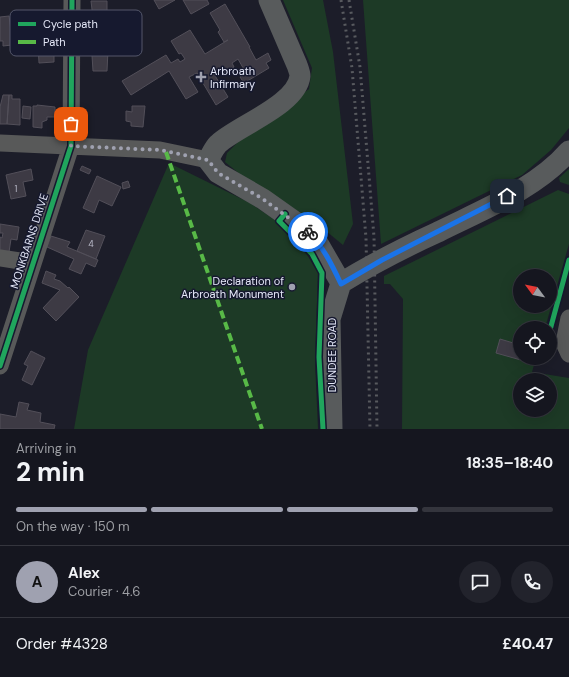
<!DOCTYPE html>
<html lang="en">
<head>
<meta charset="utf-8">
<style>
	:root { --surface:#15161f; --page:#22232c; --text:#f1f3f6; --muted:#9d9fa4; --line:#34353d; --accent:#9fa1b0 }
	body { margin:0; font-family:"DM Sans",sans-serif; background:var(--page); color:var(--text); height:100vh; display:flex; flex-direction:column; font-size:15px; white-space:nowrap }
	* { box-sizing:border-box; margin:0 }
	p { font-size:13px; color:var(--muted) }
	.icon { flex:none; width:22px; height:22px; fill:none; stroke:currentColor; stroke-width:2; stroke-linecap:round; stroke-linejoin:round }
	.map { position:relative; height:429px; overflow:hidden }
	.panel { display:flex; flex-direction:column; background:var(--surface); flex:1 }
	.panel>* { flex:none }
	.needle { width:26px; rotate:302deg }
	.controls { position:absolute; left:513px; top:269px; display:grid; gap:8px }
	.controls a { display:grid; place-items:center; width:44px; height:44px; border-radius:50%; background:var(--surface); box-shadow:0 4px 16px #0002,0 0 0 1px var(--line); font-size:20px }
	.pin { position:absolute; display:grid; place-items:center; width:34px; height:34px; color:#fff; margin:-17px; border-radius:8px; box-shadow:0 2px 6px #0006 }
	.courier { position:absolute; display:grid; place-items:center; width:40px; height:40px; margin:-20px; border:3px solid #1a73e8; border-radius:50%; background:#fff; color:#222; box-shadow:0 1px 5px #0007 }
	.summary em { font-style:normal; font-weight:700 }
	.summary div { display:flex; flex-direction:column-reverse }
	.summary { display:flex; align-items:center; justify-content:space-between; height:68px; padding:0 16px }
	h1 { font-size:26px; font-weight:700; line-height:30px }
	.bar { display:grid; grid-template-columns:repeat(4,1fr); gap:6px 4px; align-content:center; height:48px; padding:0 16px }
	.bar i { height:5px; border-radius:3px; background:var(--line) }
	.bar .on { background:var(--accent) }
	.bar p { grid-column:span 4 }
	.line { display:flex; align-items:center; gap:10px; padding:0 16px; border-top:1px solid var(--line) }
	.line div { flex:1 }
	.round { display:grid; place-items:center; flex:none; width:42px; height:42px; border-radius:21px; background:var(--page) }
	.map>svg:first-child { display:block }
	.green { fill:#1d3a26; fill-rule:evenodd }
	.building { fill:#3d3a44; stroke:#524f59 }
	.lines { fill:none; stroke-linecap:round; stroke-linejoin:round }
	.minor { stroke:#585959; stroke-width:17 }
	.major { stroke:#585b5c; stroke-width:21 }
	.rail { stroke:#585a5f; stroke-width:3; stroke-dasharray:2 4; stroke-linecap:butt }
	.quiet { stroke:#58b947; stroke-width:4; stroke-dasharray:8 4; stroke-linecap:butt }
	.cycleway-casing { stroke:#16192f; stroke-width:8 }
	.cycleway { stroke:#20a55d; stroke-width:5 }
	.done { stroke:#9fa1b0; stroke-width:4; stroke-dasharray:0 7.2 }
	.route { stroke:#1a73e8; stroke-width:5 }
	.poi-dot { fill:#9fa1b0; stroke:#16192f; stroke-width:1.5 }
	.labels { text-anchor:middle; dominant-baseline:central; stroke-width:3; stroke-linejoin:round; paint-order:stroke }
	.number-label { font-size:9px; fill:#bbbccb }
	.poi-label { font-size:11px; fill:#e5e8f8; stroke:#16192f; text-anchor:start }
	.street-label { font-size:11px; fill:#e5e8f8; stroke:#16192f }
	.key { fill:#16192f; stroke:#54576b; stroke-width:1 }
	.key-label { font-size:11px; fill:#e5e8f8 }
</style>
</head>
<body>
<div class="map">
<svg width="569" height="429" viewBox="0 0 569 429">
	<rect width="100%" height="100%" fill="#1c1d29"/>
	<path class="green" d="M 283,0 L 323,0 L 333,52 L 353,224 L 343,245 L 315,222 L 241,175 L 225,162 L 227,153 L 241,139 L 309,89 L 312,68 Z
		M 363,0 L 569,0 L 569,128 L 551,150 L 522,175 L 381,244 Z
		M 169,163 L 250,203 L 275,220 L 306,253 L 318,273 L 315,363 L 318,429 L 74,429 L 88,350 Z
		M 569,169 L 569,185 L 560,182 L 559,178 Z
		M 558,190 L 569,194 L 569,244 L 545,328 L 520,328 L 520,358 L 536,358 L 532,372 L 569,378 L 569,429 L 402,429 L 403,299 L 390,284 L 384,284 L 384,276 ZM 520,276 L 550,276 L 550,306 L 520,306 ZM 520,380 L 550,380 L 550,410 L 520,410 Z"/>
	<path class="building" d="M 154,0 L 175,0 L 159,9 Z
		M 183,0 L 207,0 L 209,4 L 191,14 Z
		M 91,1 L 107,1 L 107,18 L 93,18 Z
		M 225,4 L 250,47 L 249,47 L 256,60 L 268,53 L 271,60 L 266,63 L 269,68 L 244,83 L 240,77 L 246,73 L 238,59 L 232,63 L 234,67 L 222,74 L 220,70 L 214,74 L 228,97 L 216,105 L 197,73 L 189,77 L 198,92 L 186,99 L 169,71 L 131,95 L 122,81 L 166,55 L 171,63 L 178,59 L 180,62 L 185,59 L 181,53 L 179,54 L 171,41 L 190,30 L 205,54 L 228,40 L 224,42 L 218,32 L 220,30 L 210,13 Z
		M 9,16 L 11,31 L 13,30 L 14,38 L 11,38 L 12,45 L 3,46 L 3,41 L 0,41 L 0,17 Z
		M 91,40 L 115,42 L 115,50 L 108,50 L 107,71 L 93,71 Z
		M 54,43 L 54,62 L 39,63 L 38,44 Z
		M 3,95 L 9,95 L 7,124 L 0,124 L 0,107 Z
		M 9,95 L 12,95 L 12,99 L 20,99 L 20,125 L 7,124 Z
		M 37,105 L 55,107 L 55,117 L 47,117 L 47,120 L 42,122 L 42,128 L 33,127 L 33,106 L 37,106 Z
		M 23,106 L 31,107 L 30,119 L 22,118 Z
		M 132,106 L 145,106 L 143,127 L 131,126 L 131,122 L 126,121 L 126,111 L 132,112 Z
		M 82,166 L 91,170 L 89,174 L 80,170 Z
		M 31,169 L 33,180 L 23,182 L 26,196 L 11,199 L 6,175 Z
		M 97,176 L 121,187 L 112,206 L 99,200 L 94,213 L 83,208 Z
		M 128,181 L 130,187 L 123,189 L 122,183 Z
		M 0,224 L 19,227 L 17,240 L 11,239 L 9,252 L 0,251 L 0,237 L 2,238 L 3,233 L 0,233 Z
		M 86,230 L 105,236 L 96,259 L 77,251 Z
		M 51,236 L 70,242 L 67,247 L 98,260 L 95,267 L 86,263 L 81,274 L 69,269 L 74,259 L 47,247 Z
		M 46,271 L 56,275 L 54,279 L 60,281 L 68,288 L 69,287 L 79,297 L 56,321 L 43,308 L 60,290 L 42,283 Z
		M 500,339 L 520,345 L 520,358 L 529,358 L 528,362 L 496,353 Z
		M 31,351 L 45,358 L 32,385 L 22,380 L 28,366 L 24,364 Z
		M 19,402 L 29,404 L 27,410 L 41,413 L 40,422 L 55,425 L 54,429 L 0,429 L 0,414 L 16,417 Z"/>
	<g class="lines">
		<path class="minor" d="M 0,143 L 160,150 L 208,160
			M 0,258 L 33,263
			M 569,318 L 564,343 L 569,354
			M 0,366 L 71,146 L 72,0"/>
		<path class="major" d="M 269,0 L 297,65 C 298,68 300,73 300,76 C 297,105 237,126 218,144 C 214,148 211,155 208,160 L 218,173 L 263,199 L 304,228 L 315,238 L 341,283
			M 332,429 L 330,319 L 341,283 C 372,264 405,247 438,232 C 482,210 536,189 569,151"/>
		<path class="rail" d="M 341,0 L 352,68 L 366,238 L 370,429
			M 349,0 L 360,67 L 374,237 L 377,429"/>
		<path class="quiet" d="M 166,152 L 262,429"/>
		<defs>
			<path id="cycleway" d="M 285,214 L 279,221 L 312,254 L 322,273 L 319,357 L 323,429
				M 550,330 L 569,260
				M 0,366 L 71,146 L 72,0"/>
		</defs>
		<use href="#cycleway" class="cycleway-casing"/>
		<use href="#cycleway" class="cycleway"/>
	</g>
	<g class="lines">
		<path class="done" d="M 71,124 L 71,146 L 160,150 L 208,160 L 218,173 L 263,199 L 308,232"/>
		<path class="route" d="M 308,232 C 323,246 332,265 341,284 L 382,260 L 507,196"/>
	</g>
	<g class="poi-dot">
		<path d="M199 71h4v4h4v4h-4v4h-4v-4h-4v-4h4z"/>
		<circle cx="292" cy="287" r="4"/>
	</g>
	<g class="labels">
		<g class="number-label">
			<text x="16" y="189">1</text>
			<text x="91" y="244">4</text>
		</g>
		<g class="poi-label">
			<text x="210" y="71">Arbroath<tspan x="210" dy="13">Infirmary</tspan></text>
			<text x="284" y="281" text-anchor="end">Declaration of<tspan x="284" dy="13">Arbroath Monument</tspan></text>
		</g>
		<g class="street-label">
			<text transform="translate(29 241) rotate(-72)">MONKBARNS DRIVE</text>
			<text transform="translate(332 355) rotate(-90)">DUNDEE ROAD</text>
		</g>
	</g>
	<rect x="10" y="10" width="132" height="46" rx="6" class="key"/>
	<rect x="18" y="22" width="18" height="4" fill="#20a55d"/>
	<rect x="18" y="40" width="18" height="4" fill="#58b947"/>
	<g class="key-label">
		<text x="43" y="28">Cycle path</text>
		<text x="43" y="46">Path</text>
	</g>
</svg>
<div class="controls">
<a><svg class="needle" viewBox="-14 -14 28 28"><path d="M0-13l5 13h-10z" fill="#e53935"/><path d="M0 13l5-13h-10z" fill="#9d9fa4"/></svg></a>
<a><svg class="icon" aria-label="locate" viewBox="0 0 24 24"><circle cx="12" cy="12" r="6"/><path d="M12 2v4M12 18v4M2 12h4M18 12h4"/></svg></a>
<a><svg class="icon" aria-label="layers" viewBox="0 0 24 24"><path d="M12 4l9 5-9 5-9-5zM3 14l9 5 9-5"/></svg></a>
</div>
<div class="pin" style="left:71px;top:124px;background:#ea580c"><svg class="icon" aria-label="bag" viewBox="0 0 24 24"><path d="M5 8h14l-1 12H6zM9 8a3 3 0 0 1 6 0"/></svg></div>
<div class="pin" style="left:507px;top:196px;background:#1f2937"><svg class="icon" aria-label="home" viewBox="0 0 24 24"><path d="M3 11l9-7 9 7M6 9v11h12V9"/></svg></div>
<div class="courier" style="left:308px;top:232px"><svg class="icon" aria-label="bike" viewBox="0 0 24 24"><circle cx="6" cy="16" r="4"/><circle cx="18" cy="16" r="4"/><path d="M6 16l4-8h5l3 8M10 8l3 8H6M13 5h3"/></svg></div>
</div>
<section class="panel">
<div class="summary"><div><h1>2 min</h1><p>Arriving in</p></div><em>18:35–18:40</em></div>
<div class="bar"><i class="on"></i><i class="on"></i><i class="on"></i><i></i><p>On the way · 150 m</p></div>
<div class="line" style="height:72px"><b class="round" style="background:var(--accent);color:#111">A</b><div><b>Alex</b><p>Courier · 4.6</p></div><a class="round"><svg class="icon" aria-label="chat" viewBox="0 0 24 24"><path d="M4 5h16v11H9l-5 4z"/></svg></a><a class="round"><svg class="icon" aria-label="phone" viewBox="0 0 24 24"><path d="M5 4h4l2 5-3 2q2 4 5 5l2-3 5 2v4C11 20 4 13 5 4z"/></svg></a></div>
<div class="line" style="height:52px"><div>Order #4328</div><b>£40.47</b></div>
</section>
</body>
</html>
